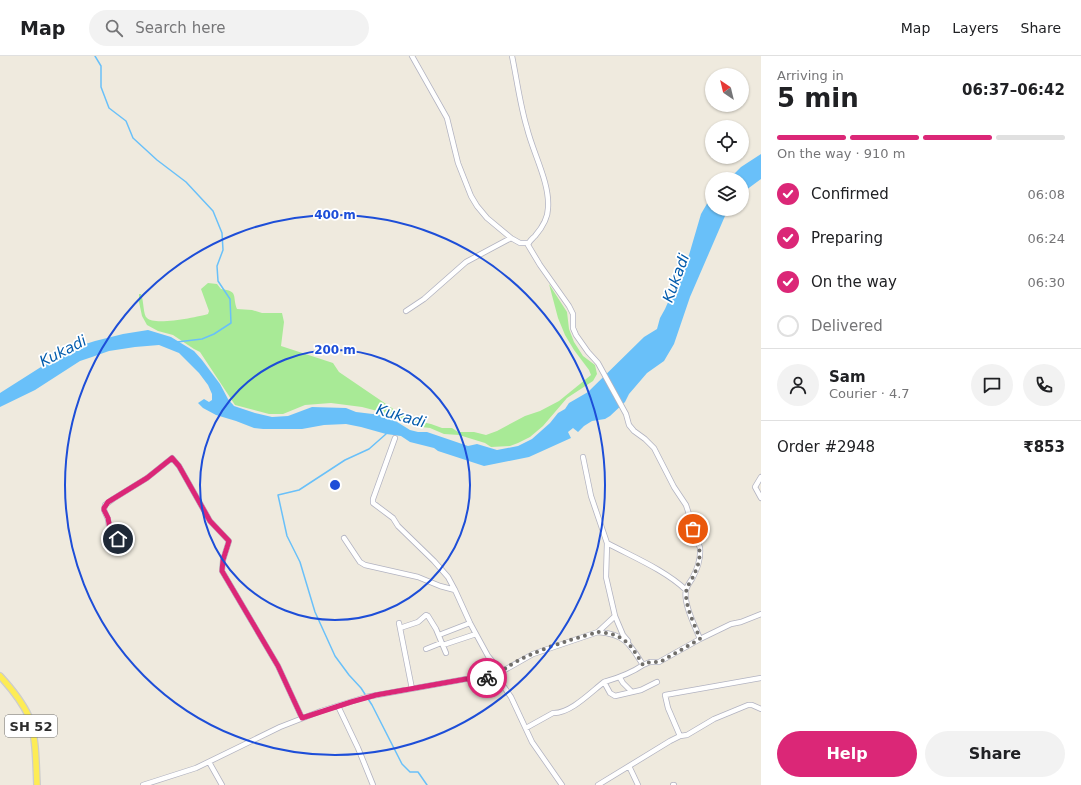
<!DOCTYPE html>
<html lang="en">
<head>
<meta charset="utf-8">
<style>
	:root { --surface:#fff; --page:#f2f2f2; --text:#202124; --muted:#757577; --line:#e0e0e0; --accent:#db2777 }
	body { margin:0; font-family:"DejaVu Sans",sans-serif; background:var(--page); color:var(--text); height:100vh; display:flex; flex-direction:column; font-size:15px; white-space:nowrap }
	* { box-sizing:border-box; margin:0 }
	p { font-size:13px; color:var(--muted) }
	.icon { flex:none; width:22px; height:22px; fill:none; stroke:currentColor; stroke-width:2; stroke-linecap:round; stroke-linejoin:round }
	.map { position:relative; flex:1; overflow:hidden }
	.drawer { display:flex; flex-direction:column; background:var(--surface); width:320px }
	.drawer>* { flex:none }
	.needle { width:26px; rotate:325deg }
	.fabs { position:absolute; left:705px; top:12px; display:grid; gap:8px }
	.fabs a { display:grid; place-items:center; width:44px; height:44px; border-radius:50%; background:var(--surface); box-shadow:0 1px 3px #0004; font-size:20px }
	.pin { position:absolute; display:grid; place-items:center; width:34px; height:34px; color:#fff; margin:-17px; border:2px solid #fff; border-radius:50%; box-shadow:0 1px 4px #0007 }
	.courier { position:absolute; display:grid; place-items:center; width:40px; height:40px; margin:-20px; border:3px solid #db2777; border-radius:50%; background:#fff; color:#222; box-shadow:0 1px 5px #0007 }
	.head em { font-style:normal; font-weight:700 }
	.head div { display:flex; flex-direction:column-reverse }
	.head { display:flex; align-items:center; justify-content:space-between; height:68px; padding:0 16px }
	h1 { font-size:26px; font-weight:700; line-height:30px }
	.bar { display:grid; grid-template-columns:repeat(4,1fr); gap:6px 4px; align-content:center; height:48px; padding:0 16px }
	.bar i { height:5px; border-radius:3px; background:var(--line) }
	.bar .current { background:var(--accent) }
	.bar p { grid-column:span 4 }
	.line { display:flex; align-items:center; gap:10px; padding:0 16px; border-top:1px solid var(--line) }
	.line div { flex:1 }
	.round { display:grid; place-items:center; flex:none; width:42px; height:42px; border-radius:21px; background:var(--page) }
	ol { padding:0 16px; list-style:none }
	li { display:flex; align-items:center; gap:12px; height:44px }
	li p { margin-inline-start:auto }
	li .icon { padding:4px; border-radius:50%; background:var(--accent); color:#fff; stroke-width:4 }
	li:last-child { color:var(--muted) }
	li i { width:22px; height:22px; border:2px solid var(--line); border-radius:50% }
	.button { display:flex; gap:8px; margin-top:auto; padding:8px 16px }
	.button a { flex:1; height:46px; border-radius:24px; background:var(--accent); color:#fff; font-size:16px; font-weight:700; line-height:46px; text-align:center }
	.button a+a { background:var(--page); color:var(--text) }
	header { display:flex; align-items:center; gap:24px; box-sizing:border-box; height:56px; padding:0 20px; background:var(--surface); border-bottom:1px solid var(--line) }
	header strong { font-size:19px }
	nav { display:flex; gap:22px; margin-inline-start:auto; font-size:14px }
	.search { width:280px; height:36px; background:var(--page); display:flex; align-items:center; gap:10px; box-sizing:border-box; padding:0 14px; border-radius:22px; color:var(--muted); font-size:15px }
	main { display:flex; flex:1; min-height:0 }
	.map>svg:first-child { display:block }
	.green { fill:#a8ea96 }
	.water { fill:#69c0f9 }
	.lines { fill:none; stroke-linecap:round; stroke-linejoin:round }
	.stream { stroke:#69c0f9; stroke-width:1.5 }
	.minor-casing { stroke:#b2b3c1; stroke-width:6 }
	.major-casing { stroke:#cdcdcd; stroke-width:8 }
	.minor { stroke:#fff; stroke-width:4.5 }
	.major { stroke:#fdec55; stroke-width:5.5 }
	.done { stroke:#716f6b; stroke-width:4; stroke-dasharray:0 7.2 }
	.route { stroke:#db2777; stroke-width:5 }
	.ring { fill:none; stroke:#1d4ed8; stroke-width:2 }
	.labels { text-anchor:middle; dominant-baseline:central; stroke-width:3.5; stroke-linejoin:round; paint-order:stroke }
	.shield { fill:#fff; stroke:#6c6c6c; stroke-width:1 }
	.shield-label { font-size:13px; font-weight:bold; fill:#2d2d2d }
	.water-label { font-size:15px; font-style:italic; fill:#025bac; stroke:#fff }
	.centre { fill:#1d4ed8; stroke:#fff; stroke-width:2 }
	.ring-label { font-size:12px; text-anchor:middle; font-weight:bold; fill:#1d4ed8; stroke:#fff; stroke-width:3.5; stroke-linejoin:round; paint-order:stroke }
</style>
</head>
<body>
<header>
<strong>Map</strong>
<div class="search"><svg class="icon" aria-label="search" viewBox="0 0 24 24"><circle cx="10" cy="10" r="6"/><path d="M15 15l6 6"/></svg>Search here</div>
<nav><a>Map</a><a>Layers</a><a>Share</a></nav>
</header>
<main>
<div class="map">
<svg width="761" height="729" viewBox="0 0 761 729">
	<rect width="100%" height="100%" fill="#efeade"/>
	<path class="green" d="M 208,227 L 217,228 L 221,233 C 239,235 232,240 237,253 L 252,254 L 262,257 L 282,257 L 284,266 L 281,290 L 333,307 L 339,316 L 408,363 L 431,368 L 442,372 L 452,372 L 458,376 L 474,376 L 486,379 L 497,375 L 525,360 L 540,355 L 559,345 L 591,319 L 589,314 L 574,294 L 565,279 L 558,262 L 549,228 L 567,256 L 569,273 L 574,286 L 583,300 L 595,309 L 597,318 L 593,325 L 567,342 L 543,370 L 530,381 L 518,387 L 510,390 L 491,391 L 485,387 L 459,379 L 444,378 L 430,372 L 413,370 L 389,358 L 362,351 L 331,347 L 305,349 L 283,358 L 269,358 L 235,349 L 200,296 L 194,293 L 173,279 L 158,275 L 147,269 L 142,260 L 139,246 L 139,238 L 141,238 C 144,245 143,259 147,262 C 154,270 198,261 208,258 L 209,255 L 201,233 Z"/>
	<path class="water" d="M 761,98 L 761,123 L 742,137 L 742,123 L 729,123 L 741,111 Z
		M 712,139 L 712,153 L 728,153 L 690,241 L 674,288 L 664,305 L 647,317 L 629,338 L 625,346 L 610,360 L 605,363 L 592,365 L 584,370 L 578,376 L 573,372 L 568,376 L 571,382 L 529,401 L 484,410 L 438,395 L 434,392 L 410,386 L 401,380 L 386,378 L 361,371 L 346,368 L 324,369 L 302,373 L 263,373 L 254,372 L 236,365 L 216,359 L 203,352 L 198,347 L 204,343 L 209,346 L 212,344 L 212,338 L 208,329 L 199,317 L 179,297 L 159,289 L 135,291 L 109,295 L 92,301 L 80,305 L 35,334 L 0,351 L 0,337 L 63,297 L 73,292 L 95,285 L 123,278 L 148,274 L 171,281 L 194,295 L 202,304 L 220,328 L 228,343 L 234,350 L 255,357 L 272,361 L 288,360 L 312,351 L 346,352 L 356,356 L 381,359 L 389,361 L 410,374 L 418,376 L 427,376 L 468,390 L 477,388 L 497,394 L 518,390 L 532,383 L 550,367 L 558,357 L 565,353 L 569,347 L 588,336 L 644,281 L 657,273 L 660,262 L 665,253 L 689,199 L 701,158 Z"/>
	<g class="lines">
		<path class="stream" d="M 95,0 L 101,10 L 101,31 L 109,52 L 126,65 L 133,82 L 157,104 L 186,126 L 213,155 L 222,177 L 223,194 L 217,210 L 218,225 L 230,243 L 231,267 L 214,278 L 202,283 L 177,286
			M 386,378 L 369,393 L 345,404 L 299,434 L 278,439 L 287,480 L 300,506 L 315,556 L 335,600 L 349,619 L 361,632 L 372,649 L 402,708 L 410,716 L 418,716 L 427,729"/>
		<defs>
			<path id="minor" d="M 412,0 L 447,62 L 458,107 L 471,140 L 477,150 L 487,162 L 511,182 L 520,187 L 528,187
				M 512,0 C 517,24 520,49 527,72 C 533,97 550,127 548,152 C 548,162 541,173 535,180 C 532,183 529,185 528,189 L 540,209 L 569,250 L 573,258 L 573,272 L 576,279 L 588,296 L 598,307 L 626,358 L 629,369 L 634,375 L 645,383 L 654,392 L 674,431 L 686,449 L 700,492 C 701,504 697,513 692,523 C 690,526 687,530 686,534 C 683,547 695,570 700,583
				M 406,255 L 424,243 L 466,206 L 511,182
				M 395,382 L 373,443 L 373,447 L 393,462 L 398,470 L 434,505 L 448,521 L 455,534 L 470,567 L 488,600 L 501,616
				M 583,401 L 591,440 L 607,487
				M 761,421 L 755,431 L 761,442
				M 344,482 L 360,506 L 365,509 L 418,521 L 440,530 L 455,534
				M 120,489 L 119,483 L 109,470 L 108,463 L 104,454 L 105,449 L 113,443 L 147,422 L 172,402 L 179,410 L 210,465 L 229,485 L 223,504 L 222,515 L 278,610 L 302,662
				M 615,560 L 623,579 L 628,585
				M 399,567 L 412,633
				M 400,572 L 418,566 L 426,559 L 428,560 L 436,573 L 446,597
				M 598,576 L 615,560 L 606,521 L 607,487 C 633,501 665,514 686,534
				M 439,579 L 470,567
				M 443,589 L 476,578
				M 426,593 L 441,587
				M 643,609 C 630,618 618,622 604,626 L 610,637 L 615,640 L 641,634 L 657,626
				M 496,621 L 501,616 L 533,598 L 598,576 C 625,578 630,588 643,609 L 650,606 L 659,606 L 700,583 L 731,568 L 741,566 L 761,558
				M 620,622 L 623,627 L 631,635
				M 338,650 L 358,692 L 373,729
				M 526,672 L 553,657 C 570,658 591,636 604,626
				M 680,680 L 668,652 L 665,639 L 761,622
				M 209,706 L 222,729
				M 629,710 L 638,729
				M 143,729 L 196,712 L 280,671 L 321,655 L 366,641 L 466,623 L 496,621 L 502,628 L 511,641 L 532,686 L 562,729
				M 598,729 L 670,685 L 680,680 L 687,679 L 714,663 L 748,649 L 752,649 L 761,653
				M 673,729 L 674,729"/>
			<path id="major" d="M 0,620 C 11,632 22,645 29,661 C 36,678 36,709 37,729"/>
		</defs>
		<use href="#minor" class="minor-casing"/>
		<use href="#major" class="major-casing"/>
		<use href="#minor" class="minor"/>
		<use href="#major" class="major"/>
	</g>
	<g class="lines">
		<path class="done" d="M 487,622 L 496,621 C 513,600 572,583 598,576 C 625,578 630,588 643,609 L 650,606 L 660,606 L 700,583 C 695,569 686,553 686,538 C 686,532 689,528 692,523 C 702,503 702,494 693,473"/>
		<path class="route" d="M 118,483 L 110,473 L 108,462 L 104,454 L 104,452 L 108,446 L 147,422 L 172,402 L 179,410 L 210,465 L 229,485 L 223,504 L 222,515 L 278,610 L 302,662 L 351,646 L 376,639 L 466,623 L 487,622"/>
	</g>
	<g class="ring">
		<circle cx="335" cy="429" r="135"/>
		<circle cx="335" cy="429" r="270"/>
	</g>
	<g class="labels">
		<rect class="shield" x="5" y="659" width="52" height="22" rx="3"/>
		<g class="shield-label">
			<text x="31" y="670">SH 52</text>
		</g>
		<g class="water-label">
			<text transform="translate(676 222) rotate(-70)">Kukadi</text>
			<text transform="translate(63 295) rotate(-27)">Kukadi</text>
			<text transform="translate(401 360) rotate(16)">Kukadi</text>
		</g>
	</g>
	<circle cx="335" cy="429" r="6" class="centre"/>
	<g class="ring-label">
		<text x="335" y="163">400 m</text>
		<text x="335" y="298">200 m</text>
	</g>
</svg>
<div class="fabs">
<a><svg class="needle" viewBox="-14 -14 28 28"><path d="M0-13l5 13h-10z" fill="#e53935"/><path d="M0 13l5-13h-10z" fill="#757577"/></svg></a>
<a><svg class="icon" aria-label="locate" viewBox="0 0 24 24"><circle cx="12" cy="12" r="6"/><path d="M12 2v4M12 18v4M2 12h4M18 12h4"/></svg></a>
<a><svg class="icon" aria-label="layers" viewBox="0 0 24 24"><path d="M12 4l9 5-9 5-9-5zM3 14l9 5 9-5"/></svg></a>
</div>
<div class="pin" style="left:693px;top:473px;background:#ea580c"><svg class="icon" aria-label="bag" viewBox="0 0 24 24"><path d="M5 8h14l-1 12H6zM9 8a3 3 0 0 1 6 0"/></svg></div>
<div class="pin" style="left:118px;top:483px;background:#1f2937"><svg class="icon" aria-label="home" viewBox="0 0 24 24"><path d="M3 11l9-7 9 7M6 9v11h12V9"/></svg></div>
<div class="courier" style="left:487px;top:622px"><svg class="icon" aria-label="bike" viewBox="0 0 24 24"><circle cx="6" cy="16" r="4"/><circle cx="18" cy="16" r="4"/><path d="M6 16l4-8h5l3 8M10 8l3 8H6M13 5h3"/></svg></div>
</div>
<section class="drawer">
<div class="head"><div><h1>5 min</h1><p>Arriving in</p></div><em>06:37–06:42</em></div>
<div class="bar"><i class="current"></i><i class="current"></i><i class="current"></i><i></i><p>On the way · 910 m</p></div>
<ol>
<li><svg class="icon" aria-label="check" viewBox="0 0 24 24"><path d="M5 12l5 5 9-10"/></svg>Confirmed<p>06:08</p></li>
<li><svg class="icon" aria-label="check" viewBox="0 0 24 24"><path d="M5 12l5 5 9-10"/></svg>Preparing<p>06:24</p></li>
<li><svg class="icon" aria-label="check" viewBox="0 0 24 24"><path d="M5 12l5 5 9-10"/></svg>On the way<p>06:30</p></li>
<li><i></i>Delivered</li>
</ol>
<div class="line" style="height:72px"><a class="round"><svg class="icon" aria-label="person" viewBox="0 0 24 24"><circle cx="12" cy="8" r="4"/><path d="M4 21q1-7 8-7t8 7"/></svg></a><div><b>Sam</b><p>Courier · 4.7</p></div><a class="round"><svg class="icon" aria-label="chat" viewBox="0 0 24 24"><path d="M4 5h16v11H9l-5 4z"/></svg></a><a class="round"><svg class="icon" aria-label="phone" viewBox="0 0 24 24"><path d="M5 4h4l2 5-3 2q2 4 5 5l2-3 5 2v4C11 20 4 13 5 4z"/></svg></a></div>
<div class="line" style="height:52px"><div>Order #2948</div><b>₹853</b></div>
<div class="button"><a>Help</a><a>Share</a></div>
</section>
</main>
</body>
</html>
